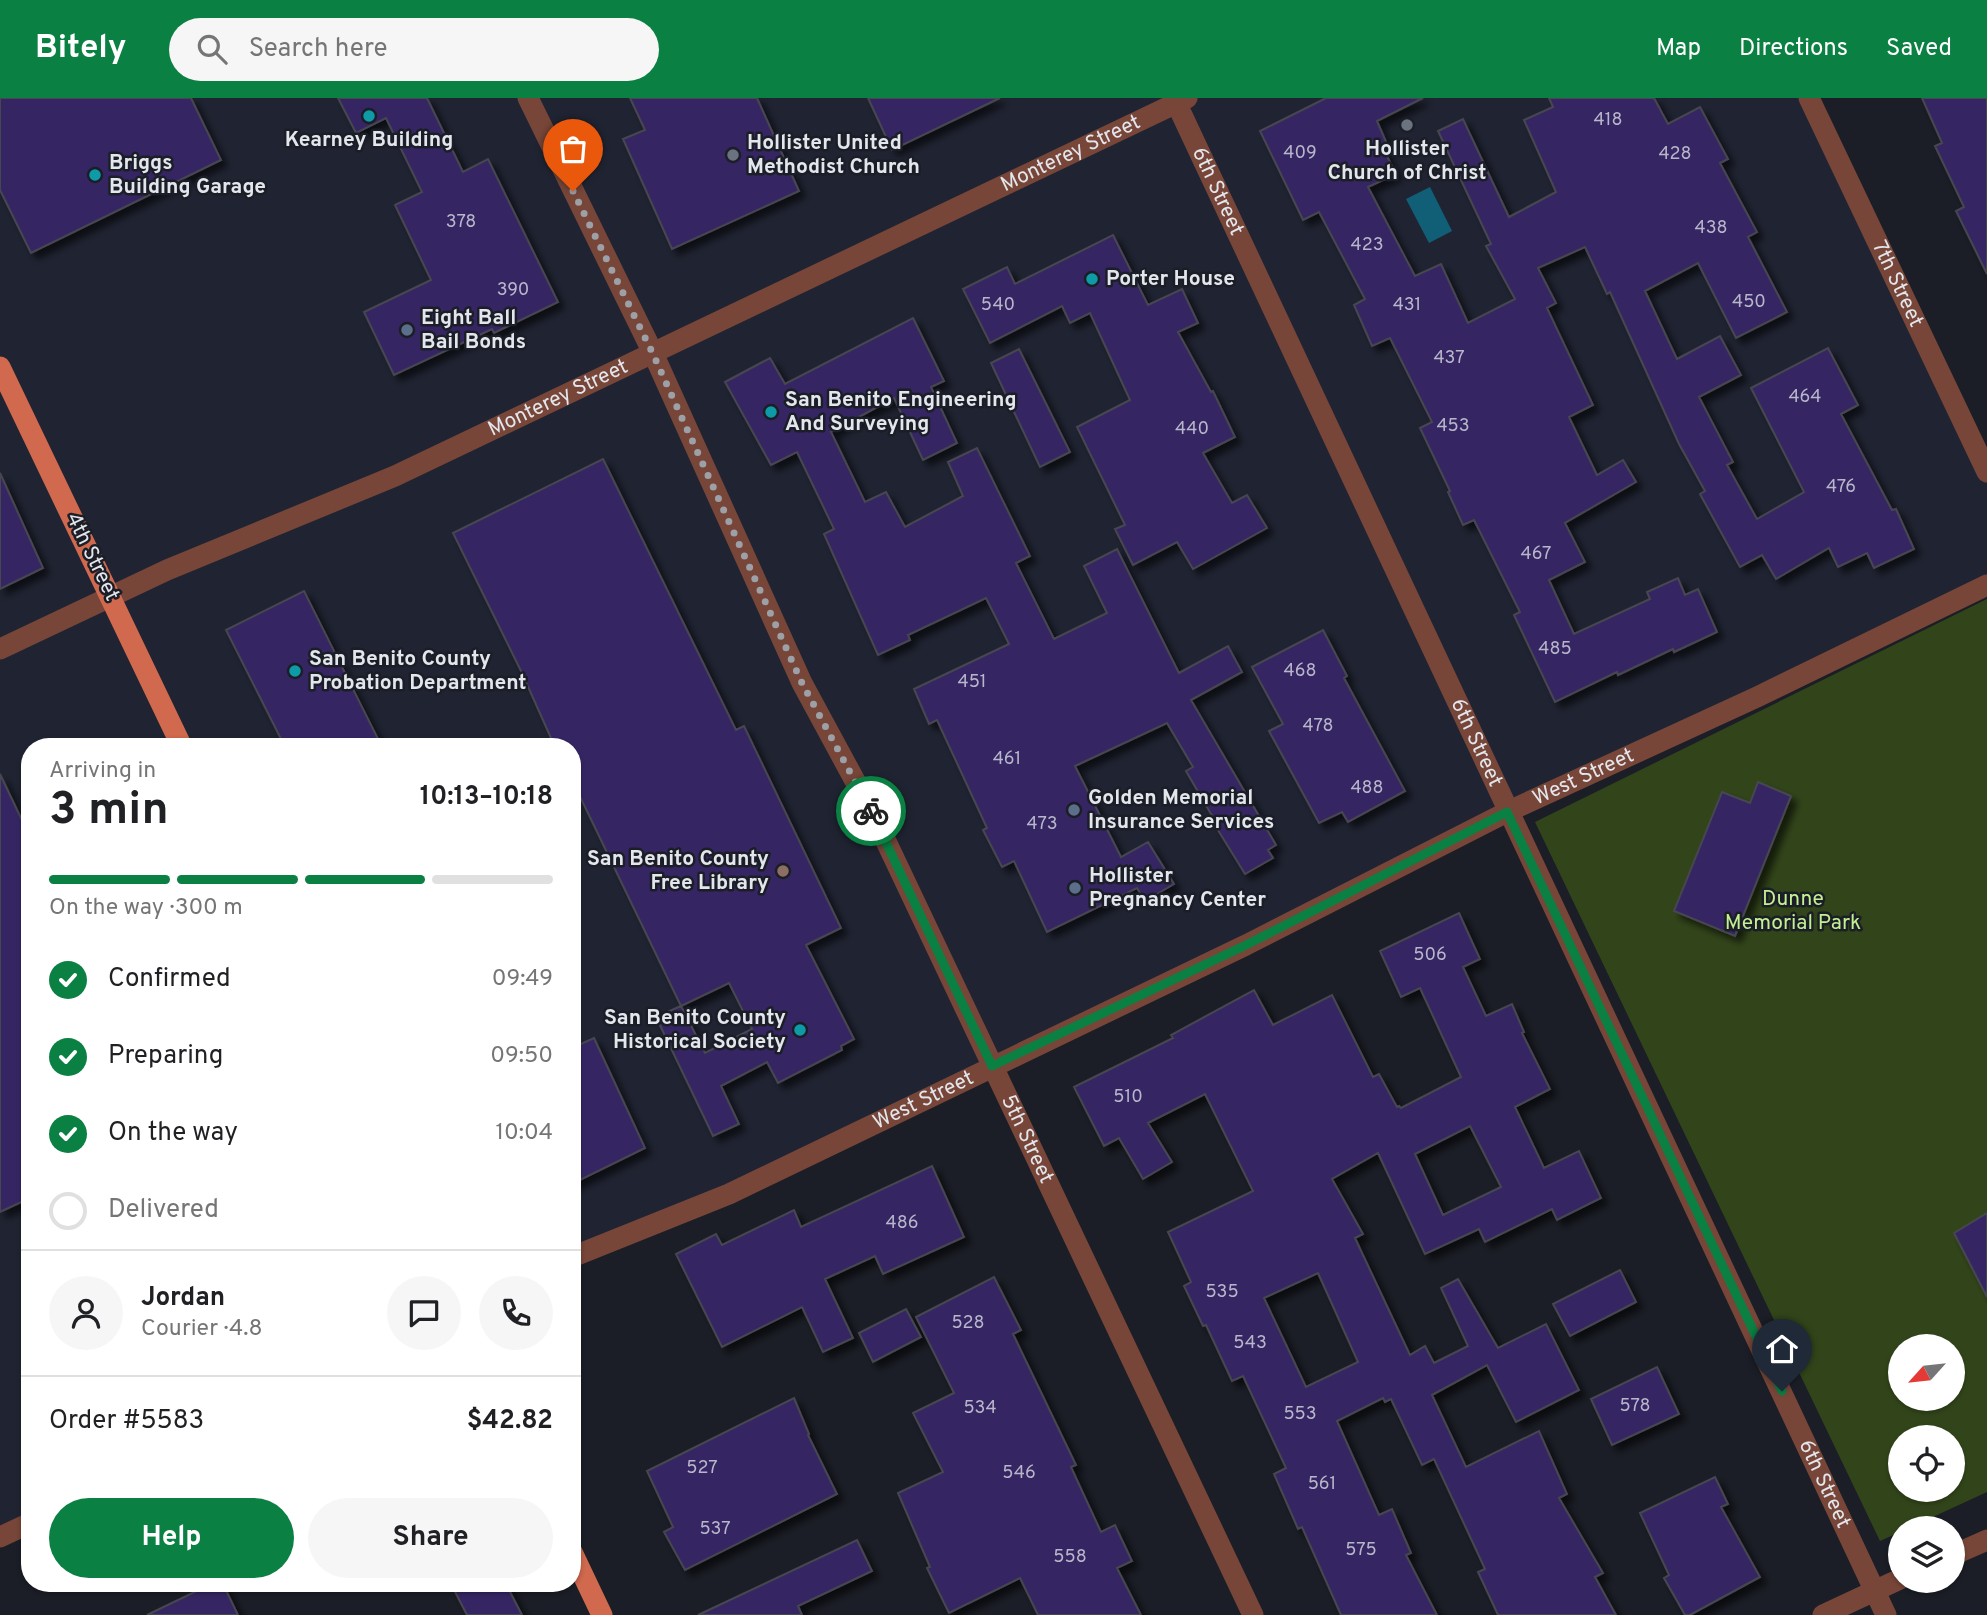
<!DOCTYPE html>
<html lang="en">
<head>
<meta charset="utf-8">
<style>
	:root { --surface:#fff; --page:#f6f6f6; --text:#202124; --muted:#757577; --line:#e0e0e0; --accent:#0b8043 }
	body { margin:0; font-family:Overpass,sans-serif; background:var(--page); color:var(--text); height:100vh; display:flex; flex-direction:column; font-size:26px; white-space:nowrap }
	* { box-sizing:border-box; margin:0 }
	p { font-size:23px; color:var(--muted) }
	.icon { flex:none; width:38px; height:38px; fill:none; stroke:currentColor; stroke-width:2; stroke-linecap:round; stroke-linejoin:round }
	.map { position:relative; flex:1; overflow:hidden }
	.side { position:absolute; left:21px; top:640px; width:560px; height:854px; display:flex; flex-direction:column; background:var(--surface); border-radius:28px; box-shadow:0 2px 5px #0004 }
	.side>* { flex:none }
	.needle { width:46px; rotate:243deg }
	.buttons { position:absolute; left:1888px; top:1236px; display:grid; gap:14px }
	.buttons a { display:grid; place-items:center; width:77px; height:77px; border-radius:50%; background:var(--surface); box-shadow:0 2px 5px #0004; font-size:35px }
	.pin { position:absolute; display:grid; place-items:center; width:60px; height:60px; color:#fff; margin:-72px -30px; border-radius:50% 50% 50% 0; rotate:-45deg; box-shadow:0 0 7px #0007 }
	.pin .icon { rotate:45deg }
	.courier { position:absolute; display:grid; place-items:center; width:70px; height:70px; margin:-35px; border:5px solid #0b8043; border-radius:50%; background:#fff; color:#222; box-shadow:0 2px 9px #0007 }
	.head em { font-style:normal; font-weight:700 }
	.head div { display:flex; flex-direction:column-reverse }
	.head { display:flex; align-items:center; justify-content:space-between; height:119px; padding:0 28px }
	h1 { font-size:46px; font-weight:700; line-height:52px }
	.bar { display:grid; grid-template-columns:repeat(4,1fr); gap:10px 7px; align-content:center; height:84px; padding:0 28px }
	.bar i { height:9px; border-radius:5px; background:var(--line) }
	.bar .current { background:var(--accent) }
	.bar p { grid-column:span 4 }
	.line { display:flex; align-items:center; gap:18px; padding:0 28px; border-top:2px solid var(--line) }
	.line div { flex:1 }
	.round { display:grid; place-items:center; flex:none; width:74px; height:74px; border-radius:37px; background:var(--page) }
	ol { padding:0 28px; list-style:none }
	li { display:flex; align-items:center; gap:21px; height:77px }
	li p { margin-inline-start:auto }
	li .icon { padding:7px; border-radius:50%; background:var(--accent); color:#fff; stroke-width:4 }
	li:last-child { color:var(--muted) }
	li i { width:38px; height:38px; border:4px solid var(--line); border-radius:50% }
	.button { display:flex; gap:14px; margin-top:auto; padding:14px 28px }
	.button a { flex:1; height:80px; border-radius:42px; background:var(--accent); color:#fff; font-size:28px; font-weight:700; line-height:80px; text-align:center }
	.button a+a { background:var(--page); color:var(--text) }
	header { display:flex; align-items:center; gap:42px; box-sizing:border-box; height:98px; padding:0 35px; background:var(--accent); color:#fff }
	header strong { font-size:33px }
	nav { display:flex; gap:38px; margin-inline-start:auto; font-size:24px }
	.search { width:490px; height:63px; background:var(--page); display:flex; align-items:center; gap:18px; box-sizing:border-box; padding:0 24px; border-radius:38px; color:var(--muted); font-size:26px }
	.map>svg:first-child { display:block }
	.built { fill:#202432 }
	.green { fill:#32451a; fill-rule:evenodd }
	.water { fill:#115f77 }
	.building { fill:#362863; stroke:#474650; stroke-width:2; fill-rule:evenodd; filter:url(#shadow) }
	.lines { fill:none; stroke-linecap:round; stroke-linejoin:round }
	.minor { stroke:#774638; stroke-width:21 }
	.major { stroke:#d0694e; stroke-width:21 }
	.done { stroke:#9da0a7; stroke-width:7; stroke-dasharray:0 12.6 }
	.route { stroke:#0b8043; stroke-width:9 }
	.culture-dot { fill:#0f9aa8; stroke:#1b1e26; stroke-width:2.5 }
	.worship-dot { fill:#6b7280; stroke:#1b1e26; stroke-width:2.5 }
	.service-dot { fill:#5c6f8a; stroke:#1b1e26; stroke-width:2.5 }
	.education-dot { fill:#8d6e63; stroke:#1b1e26; stroke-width:2.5 }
	.labels { text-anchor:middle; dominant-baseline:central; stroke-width:5; stroke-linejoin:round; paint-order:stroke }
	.number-label { font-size:18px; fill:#b8b6ca }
	.poi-label { font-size:21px; font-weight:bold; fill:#e3e6ec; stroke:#1b1e26; text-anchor:start }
	.street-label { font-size:21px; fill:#e3e6ec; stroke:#1b1e26 }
	.park-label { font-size:21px; fill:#c3f092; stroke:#1b1e26 }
</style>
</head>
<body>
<header>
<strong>Bitely</strong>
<div class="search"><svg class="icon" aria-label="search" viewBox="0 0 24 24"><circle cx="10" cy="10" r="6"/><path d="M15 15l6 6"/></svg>Search here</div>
<nav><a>Map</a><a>Directions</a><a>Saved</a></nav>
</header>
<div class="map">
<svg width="1987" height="1517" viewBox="0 0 1987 1517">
	<defs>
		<filter id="shadow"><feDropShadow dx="6" dy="6" stdDeviation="3.5" flood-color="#0009"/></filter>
	</defs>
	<rect width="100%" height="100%" fill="#1b1e26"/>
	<path class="built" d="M 0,0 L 1807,0 L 1987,375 L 1987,487 L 572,1164 L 572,649 L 30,649 L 30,1424 L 0,1438 Z"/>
	<path class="green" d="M 1987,501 L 1987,1394 L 1909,1430 L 1900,1430 L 1900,1434 L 1880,1443 L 1535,724 ZM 1900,1248 L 1953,1248 L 1953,1300 L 1900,1300 ZM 1900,1339 L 1953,1339 L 1953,1391 L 1900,1391 Z"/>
	<path class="water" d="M 1430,89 L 1452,133 L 1429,145 L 1406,101 Z"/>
	<path class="building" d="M 0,0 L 191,0 L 221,62 L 31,155 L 0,92 Z
		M 338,0 L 427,0 L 463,74 L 488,61 L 558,204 L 494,235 L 492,231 L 394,277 L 364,214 L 431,182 L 395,107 L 422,94 L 386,20 L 356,35 Z
		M 630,0 L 757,0 L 799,93 L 672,151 L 623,41 L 645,32 Z
		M 868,0 L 1000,0 L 892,52 Z
		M 1326,0 L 1423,0 L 1377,23 L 1387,46 L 1382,48 L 1396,76 L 1368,89 L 1415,178 L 1441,166 L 1468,225 L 1515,201 L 1486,148 L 1491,146 L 1438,33 L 1463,21 L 1509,119 L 1556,94 L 1524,22 L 1553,9 L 1549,0 L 1654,0 L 1668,26 L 1700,9 L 1728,61 L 1720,65 L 1757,134 L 1748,139 L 1787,214 L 1736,240 L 1698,165 L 1645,193 L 1677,261 L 1720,238 L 1741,277 L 1699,299 L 1733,364 L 1727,367 L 1757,421 L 1804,394 L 1751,290 L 1828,250 L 1858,307 L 1841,316 L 1892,412 L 1896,411 L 1914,451 L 1874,470 L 1867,455 L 1838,469 L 1829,450 L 1776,481 L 1762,457 L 1740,469 L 1700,396 L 1705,393 L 1679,346 L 1610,194 L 1607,196 L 1585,149 L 1538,170 L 1556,205 L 1547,210 L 1593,307 L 1569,319 L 1597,377 L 1623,362 L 1636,384 L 1565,425 L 1585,464 L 1549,482 L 1574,536 L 1650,501 L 1647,494 L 1678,480 L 1685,497 L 1698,491 L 1717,534 L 1674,554 L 1673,551 L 1618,577 L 1617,574 L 1555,604 L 1514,517 L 1520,514 L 1474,422 L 1463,427 L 1448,394 L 1450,393 L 1420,330 L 1432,324 L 1390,240 L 1372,248 L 1354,207 L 1365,201 L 1319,114 L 1303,122 L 1260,33 Z
		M 1922,0 L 1987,0 L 1987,176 L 1956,113 L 1964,109 L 1935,48 L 1942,45 Z
		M 1113,137 L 1148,207 L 1182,191 L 1198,225 L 1178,234 L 1211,294 L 1213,293 L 1235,339 L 1203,355 L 1232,405 L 1247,397 L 1267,430 L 1193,471 L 1177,444 L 1133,467 L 1115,431 L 1125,427 L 1077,329 L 1130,302 L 1090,215 L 1070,225 L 1062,208 L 990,245 L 963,191 L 1007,169 L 1015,186 Z
		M 913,220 L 944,283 L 931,289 L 957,345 L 923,362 L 894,300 L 831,334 L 865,404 L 886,394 L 905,429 L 963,398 L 948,364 L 977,350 L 1030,458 L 1016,465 L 1054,541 L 1107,515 L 1084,468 L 1117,451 L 1179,575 L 1228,548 L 1242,574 L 1191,602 L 1276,747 L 1268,752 L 1273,760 L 1245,776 L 1216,729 L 1218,728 L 1186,673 L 1193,669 L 1167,625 L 1075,668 L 1121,759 L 1148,744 L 1174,786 L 1145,803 L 1137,790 L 1047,834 L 1014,763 L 1002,769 L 983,732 L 987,730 L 937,622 L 929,626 L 914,591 L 1009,546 L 986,500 L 908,537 L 910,542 L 878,557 L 824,436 L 834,431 L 797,354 L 771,367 L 725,284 L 770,260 L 785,286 Z
		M 1019,251 L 1070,354 L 1040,369 L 991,265 Z
		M 603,361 L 736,632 L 744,628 L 841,830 L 806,847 L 854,941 L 841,948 L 842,952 L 778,985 L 767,964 L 721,988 L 739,1026 L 713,1038 L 656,919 L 681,908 L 572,682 L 572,649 L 555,649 L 521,573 L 453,435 ZM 729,885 L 752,931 L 705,955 L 681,908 Z
		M 0,375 L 43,470 L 0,491 Z
		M 304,493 L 382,649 L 285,649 L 226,532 Z
		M 1323,532 L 1347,578 L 1344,580 L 1405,693 L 1348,724 L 1342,714 L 1319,725 L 1269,633 L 1283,626 L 1252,569 Z
		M 0,676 L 30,739 L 30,1100 L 0,1114 Z
		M 1758,684 L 1791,698 L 1735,838 L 1674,813 L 1722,694 L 1750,705 Z
		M 1459,815 L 1480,861 L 1463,869 L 1486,918 L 1512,906 L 1524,934 L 1522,935 L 1550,991 L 1515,1009 L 1544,1070 L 1579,1053 L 1601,1100 L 1557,1122 L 1552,1111 L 1485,1144 L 1479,1131 L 1425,1156 L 1378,1055 L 1332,1081 L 1363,1136 L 1355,1140 L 1410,1257 L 1425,1248 L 1434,1265 L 1468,1248 L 1441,1190 L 1458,1181 L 1498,1250 L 1546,1226 L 1579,1292 L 1516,1324 L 1487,1267 L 1432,1297 L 1466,1369 L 1539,1333 L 1567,1396 L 1559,1400 L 1603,1475 L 1595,1479 L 1616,1517 L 1498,1517 L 1478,1474 L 1485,1471 L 1434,1361 L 1422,1367 L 1391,1301 L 1385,1304 L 1383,1300 L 1337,1323 L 1379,1417 L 1392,1411 L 1411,1455 L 1406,1457 L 1437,1517 L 1341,1517 L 1302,1429 L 1298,1431 L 1274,1376 L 1286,1370 L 1243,1278 L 1232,1283 L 1206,1227 L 1203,1228 L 1184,1188 L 1191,1184 L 1168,1134 L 1253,1093 L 1205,996 L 1148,1025 L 1172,1064 L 1143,1081 L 1119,1040 L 1104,1048 L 1074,989 L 1173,940 L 1171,937 L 1254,892 L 1273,927 L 1332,897 L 1373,979 L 1379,976 L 1397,1009 L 1399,1008 L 1401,1010 L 1461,979 L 1420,890 L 1401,899 L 1380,853 ZM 1470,1028 L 1501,1089 L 1443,1117 L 1415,1056 ZM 1318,1175 L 1358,1264 L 1306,1289 L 1264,1200 Z
		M 594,940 L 645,1050 L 572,1086 L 572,950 Z
		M 932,1068 L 964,1139 L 883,1176 L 875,1158 L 825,1181 L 853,1240 L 823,1254 L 802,1209 L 722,1249 L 676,1156 L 716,1136 L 722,1147 L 794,1112 L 801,1129 Z
		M 1987,1115 L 1987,1199 L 1954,1135 Z
		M 1620,1172 L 1636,1204 L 1570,1238 L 1553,1206 Z
		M 994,1179 L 1021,1232 L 1013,1236 L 1076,1367 L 1071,1369 L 1101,1434 L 1115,1427 L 1132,1463 L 1117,1470 L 1141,1517 L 1038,1517 L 1020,1480 L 949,1515 L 927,1470 L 930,1469 L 898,1395 L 943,1374 L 913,1315 L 954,1295 L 916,1219 Z
		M 906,1211 L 921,1239 L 873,1264 L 859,1235 Z
		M 1657,1269 L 1679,1316 L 1612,1347 L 1591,1301 Z
		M 794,1300 L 809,1336 L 808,1337 L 837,1396 L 685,1472 L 664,1434 L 673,1429 L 647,1373 Z
		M 1715,1379 L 1728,1406 L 1721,1409 L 1760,1479 L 1690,1517 L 1685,1517 L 1664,1480 L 1669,1477 L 1640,1415 Z
		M 857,1442 L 872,1473 L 798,1508 L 802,1517 L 698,1517 Z
		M 211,1486 L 223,1486 L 238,1517 L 147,1517 Z
		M 451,1486 L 506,1486 L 522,1517 L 467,1517 Z"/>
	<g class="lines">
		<g class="minor">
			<path id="s1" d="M 528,0 L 653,255 L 802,585 L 874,718 L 1253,1517"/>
			<path id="s2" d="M 1174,0 L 1886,1517"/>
			<path id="s3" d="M 1809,0 L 1987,374"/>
			<path id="s4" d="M 0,551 L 167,472 L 395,378 L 1187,0"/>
			<path id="s5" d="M 572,1159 L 729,1096 L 1246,847 L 1507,714 L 1757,599 L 1987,487"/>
			<path d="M 0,1439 L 30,1425"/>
			<path d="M 1953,1457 L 1987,1442"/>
			<path d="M 1823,1517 L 1900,1481"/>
		</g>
		<path class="major" d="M 0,269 L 182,649
			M 572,1454 L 602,1517"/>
	</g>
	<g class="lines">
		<path class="done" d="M 573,93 L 653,256 L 802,585 L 871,713"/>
		<path class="route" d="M 871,713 L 992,968 L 1246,847 L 1507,714 L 1782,1293"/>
	</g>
	<g class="culture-dot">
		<circle cx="369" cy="18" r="7"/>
		<circle cx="95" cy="77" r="7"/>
		<circle cx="1092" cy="181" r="7"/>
		<circle cx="771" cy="314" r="7"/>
		<circle cx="295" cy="573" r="7"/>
		<circle cx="800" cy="932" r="7"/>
	</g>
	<g class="worship-dot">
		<circle cx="1407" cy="27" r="7"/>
		<circle cx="733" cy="57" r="7"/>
	</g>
	<g class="service-dot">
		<circle cx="407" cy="232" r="7"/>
		<circle cx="1074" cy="712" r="7"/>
		<circle cx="1075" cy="790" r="7"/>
	</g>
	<circle class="education-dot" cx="783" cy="773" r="7"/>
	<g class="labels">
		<g class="number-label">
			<text x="1608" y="22">418</text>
			<text x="1300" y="55">409</text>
			<text x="1675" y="56">428</text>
			<text x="461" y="124">378</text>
			<text x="1711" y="130">438</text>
			<text x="1367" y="147">423</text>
			<text x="513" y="192">390</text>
			<text x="1749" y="204">450</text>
			<text x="998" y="207">540</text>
			<text x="1407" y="207">431</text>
			<text x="1449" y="260">437</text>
			<text x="1805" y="299">464</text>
			<text x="1453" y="328">453</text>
			<text x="1192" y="331">440</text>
			<text x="1841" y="389">476</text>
			<text x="1536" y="456">467</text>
			<text x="1555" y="551">485</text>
			<text x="1300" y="573">468</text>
			<text x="972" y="584">451</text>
			<text x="1318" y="628">478</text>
			<text x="1007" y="661">461</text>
			<text x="1367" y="690">488</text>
			<text x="1042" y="726">473</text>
			<text x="1430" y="857">506</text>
			<text x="1128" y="999">510</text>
			<text x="902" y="1125">486</text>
			<text x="1222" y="1194">535</text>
			<text x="968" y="1225">528</text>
			<text x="1250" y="1245">543</text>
			<text x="1635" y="1308">578</text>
			<text x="980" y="1310">534</text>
			<text x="1300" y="1316">553</text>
			<text x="702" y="1370">527</text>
			<text x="1019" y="1375">546</text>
			<text x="1322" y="1386">561</text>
			<text x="715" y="1431">537</text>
			<text x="1361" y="1452">575</text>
			<text x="1070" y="1459">558</text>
		</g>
		<g class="poi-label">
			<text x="369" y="42" text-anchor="middle">Kearney Building</text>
			<text x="747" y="45">Hollister United<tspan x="747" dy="24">Methodist Church</tspan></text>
			<text x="1407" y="51" text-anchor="middle">Hollister<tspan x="1407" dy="24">Church of Christ</tspan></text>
			<text x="109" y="65">Briggs<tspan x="109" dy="24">Building Garage</tspan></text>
			<text x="1106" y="181">Porter House</text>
			<text x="421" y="220">Eight Ball<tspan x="421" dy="24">Bail Bonds</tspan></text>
			<text x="785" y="302">San Benito Engineering<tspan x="785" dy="24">And Surveying</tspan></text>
			<text x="309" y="561">San Benito County<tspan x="309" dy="24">Probation Department</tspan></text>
			<text x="1088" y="700">Golden Memorial<tspan x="1088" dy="24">Insurance Services</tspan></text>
			<text x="769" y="761" text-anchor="end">San Benito County<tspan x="769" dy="24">Free Library</tspan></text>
			<text x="1089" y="778">Hollister<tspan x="1089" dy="24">Pregnancy Center</tspan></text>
			<text x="786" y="920" text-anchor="end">San Benito County<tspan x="786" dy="24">Historical Society</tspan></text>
		</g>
		<g class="street-label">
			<text stroke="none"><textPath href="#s4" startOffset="1180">Monterey Street</textPath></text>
			<text stroke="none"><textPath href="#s2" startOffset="103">6th Street</textPath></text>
			<text stroke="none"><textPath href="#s3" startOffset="206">7th Street</textPath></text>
			<text stroke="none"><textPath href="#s4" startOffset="612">Monterey Street</textPath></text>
			<text transform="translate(92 459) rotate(64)">4th Street</text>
			<text stroke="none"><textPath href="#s2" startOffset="712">6th Street</textPath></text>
			<text stroke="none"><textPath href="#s5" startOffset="1120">West Street</textPath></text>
			<text stroke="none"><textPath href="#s5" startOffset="385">West Street</textPath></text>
			<text stroke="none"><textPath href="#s1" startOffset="1155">5th Street</textPath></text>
			<text stroke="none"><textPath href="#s2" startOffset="1531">6th Street</textPath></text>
		</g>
		<g class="park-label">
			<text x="1793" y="801">Dunne<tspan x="1793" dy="24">Memorial Park</tspan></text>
		</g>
	</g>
</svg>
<div class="buttons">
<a><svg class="needle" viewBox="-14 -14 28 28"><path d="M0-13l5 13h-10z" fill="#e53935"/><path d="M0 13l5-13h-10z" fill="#757577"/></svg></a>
<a><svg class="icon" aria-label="locate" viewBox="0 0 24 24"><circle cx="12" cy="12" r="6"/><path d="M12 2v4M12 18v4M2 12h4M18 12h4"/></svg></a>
<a><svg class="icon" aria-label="layers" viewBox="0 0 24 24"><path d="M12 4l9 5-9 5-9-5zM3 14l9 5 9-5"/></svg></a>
</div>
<div class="pin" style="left:573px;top:93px;background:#ea580c"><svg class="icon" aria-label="bag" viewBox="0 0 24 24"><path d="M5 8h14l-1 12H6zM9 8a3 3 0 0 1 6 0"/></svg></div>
<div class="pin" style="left:1782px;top:1293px;background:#1f2937"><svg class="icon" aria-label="home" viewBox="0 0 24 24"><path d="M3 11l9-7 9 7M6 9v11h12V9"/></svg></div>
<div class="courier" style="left:871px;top:713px"><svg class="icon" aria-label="bike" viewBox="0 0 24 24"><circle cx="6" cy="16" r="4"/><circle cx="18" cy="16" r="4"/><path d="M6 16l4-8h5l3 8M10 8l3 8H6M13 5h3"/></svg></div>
<section class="side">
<div class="head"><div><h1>3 min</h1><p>Arriving in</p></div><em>10:13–10:18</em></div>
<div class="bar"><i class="current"></i><i class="current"></i><i class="current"></i><i></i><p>On the way · 300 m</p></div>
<ol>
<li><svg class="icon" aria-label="check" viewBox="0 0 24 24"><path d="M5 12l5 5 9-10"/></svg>Confirmed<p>09:49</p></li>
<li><svg class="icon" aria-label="check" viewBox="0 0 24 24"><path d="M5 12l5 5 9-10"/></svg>Preparing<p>09:50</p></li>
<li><svg class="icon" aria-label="check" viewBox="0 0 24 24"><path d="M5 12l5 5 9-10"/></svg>On the way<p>10:04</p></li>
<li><i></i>Delivered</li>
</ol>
<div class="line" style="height:126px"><a class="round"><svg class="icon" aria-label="person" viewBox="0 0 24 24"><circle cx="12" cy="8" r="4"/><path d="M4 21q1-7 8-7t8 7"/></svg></a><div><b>Jordan</b><p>Courier · 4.8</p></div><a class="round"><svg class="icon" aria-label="chat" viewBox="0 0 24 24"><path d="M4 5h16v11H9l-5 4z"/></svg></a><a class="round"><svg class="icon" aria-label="phone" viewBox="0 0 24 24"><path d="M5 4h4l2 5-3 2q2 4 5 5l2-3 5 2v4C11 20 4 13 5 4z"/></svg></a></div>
<div class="line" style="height:91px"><div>Order #5583</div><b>$42.82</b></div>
<div class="button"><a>Help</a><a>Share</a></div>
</section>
</div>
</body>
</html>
